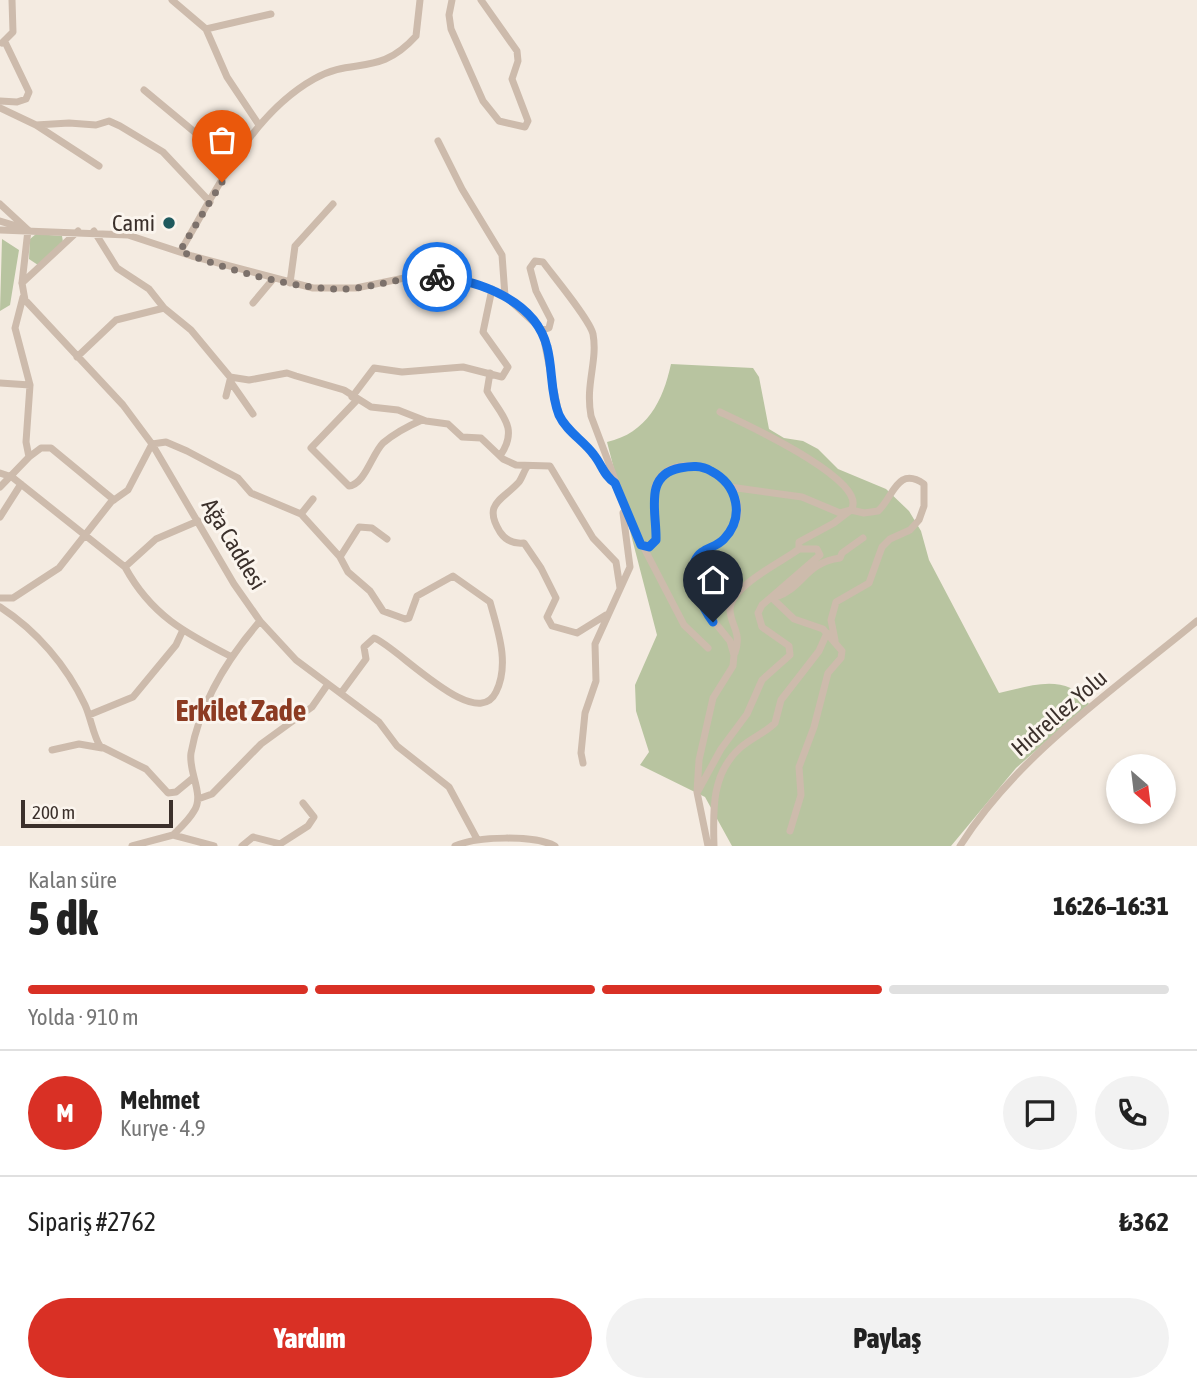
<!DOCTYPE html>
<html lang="tr">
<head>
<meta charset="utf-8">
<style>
	:root { --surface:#fff; --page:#f2f2f2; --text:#222; --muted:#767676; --line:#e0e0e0; --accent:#d93025 }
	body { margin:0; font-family:"Asap Condensed",sans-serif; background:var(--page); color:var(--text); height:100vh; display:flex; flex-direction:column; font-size:26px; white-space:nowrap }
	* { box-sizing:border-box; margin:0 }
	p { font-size:23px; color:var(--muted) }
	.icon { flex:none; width:38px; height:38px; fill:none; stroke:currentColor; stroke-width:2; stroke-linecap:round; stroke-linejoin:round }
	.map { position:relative; height:846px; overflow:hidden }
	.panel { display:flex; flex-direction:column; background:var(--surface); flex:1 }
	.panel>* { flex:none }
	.needle { width:46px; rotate:152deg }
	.buttons { position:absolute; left:1106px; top:754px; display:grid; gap:14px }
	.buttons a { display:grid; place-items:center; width:70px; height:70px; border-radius:50%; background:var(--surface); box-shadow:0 4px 10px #0003; font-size:35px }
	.scale { position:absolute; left:21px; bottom:18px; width:152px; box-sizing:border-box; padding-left:7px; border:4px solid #3b302b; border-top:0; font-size:19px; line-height:24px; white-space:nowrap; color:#3b302b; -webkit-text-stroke:5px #fbf5ee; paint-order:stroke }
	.pin { position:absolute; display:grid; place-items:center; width:60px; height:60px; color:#fff; margin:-72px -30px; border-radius:50% 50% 50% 0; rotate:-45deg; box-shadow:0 0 7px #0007 }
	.pin .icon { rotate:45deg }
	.courier { position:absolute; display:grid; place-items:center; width:70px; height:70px; margin:-35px; border:5px solid #1a73e8; border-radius:50%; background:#fff; color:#222; box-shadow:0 2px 9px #0007 }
	.overview em { font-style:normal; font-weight:800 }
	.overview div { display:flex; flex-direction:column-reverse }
	.overview { display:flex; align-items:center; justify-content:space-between; height:119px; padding:0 28px }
	h1 { font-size:46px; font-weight:800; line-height:52px }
	.bar { display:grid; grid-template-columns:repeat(4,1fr); gap:10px 7px; align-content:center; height:84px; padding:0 28px }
	.bar i { height:9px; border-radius:5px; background:var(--line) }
	.bar .active { background:var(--accent) }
	.bar p { grid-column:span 4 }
	.line { display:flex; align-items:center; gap:18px; padding:0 28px; border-top:2px solid var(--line) }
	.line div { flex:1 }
	.round { display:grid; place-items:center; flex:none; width:74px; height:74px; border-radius:37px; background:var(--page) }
	.action { display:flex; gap:14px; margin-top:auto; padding:14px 28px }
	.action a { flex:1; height:80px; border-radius:42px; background:var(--accent); color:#fff; font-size:28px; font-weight:800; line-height:80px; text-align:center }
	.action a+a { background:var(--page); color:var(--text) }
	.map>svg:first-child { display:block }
	.green { fill:#b8c4a0 }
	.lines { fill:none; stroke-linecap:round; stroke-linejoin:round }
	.minor { stroke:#cdbbac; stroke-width:7 }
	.done { stroke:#7c716b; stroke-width:7; stroke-dasharray:0 12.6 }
	.route { stroke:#1a73e8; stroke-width:9 }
	.poi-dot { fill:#1f5a5e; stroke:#fbf5ee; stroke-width:2.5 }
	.labels { text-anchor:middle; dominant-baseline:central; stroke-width:6; stroke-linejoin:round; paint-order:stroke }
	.poi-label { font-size:23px; fill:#3b302b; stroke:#fbf5ee; text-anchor:end }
	.street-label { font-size:23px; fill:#3b302b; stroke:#fbf5ee }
	.district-label { font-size:30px; font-weight:bold; fill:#8c3b22; stroke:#fbf5ee }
</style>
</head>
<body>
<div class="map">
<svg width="1197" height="846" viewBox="0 0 1197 846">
	<rect width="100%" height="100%" fill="#f4ebe1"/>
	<path class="green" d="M 36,234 L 62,236 L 63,242 L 38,265 L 29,259 L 30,239 Z
		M 2,239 L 19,250 L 10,305 L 0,311 Z
		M 671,364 L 753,368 L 759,377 L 769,429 L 784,438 L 803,441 L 818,449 L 838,469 L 886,489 L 909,511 L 921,531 L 929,560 L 999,693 C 1031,686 1066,672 1089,704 L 1016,768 L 951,846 L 732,846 L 705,797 L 640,765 L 649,752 L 636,711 L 635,685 L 657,635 L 607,442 C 647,433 663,401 671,364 Z"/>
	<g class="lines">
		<path class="minor" d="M 172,0 L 206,29 L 227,77 L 259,125
			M 452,0 L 449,15 L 451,29 L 483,101 L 499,121 L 525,127 L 528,121 L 512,79 L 518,61 L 517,51 L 481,0
			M 206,29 L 271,14
			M 2,43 L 13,32 L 12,0
			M 144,90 L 233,164
			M 0,101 L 17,102 L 26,99 L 29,92 L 5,42
			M 0,108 L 36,125
			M 438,141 L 462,189 L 502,255 L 505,296
			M 99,166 L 36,125 L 69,123 L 96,125 L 109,121 L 120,126 L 163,152 L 210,202
			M 0,204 L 27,229
			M 0,221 L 20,227
			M 0,230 L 128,235 L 192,256 L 313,288 L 356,288 L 414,276 L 462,279 L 505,296 L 542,330 L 549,328 L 551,320 L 536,291 L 530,268 L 535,261 L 543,262 C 554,277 590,320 593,334 C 598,361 585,384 591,416 L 639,543 L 649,547 L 656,540 L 655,486 C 676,435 775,490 723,540 C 717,546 707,547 700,553 L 694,567 L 695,580 L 708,614 L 730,641 L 734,655 L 733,666 L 713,698 L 699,760 L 697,792 L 708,846
			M 28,230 L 22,283 L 25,300 L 123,405 L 152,444 L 234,584 L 260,621 L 296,660 L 379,722 L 397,746 L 449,787 L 477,839
			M 94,231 L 117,268 L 149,289 L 164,308 L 191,330 L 230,377 L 249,380 L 287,373 L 296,376 L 344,390 L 371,407 L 398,410 L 426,421 L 448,424 L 462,437 L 481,438 L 503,459 L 516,465 L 550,466 L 593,538 L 616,562 L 620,588
			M 180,252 C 217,190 250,115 314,79 C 354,56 378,78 416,36 L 420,0
			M 22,283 L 78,231
			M 290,283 L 295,246 L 333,204
			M 23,297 L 15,328 L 30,385
			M 253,303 L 274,278
			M 542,330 L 559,415 C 568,433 587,442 597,459 C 603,468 605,477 614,483
			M 77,357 L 116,320 L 164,308
			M 490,373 L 487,391 C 500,414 520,427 500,456
			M 230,381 L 253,414
			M 0,383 L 30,385 L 26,442 L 29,457 L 0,487
			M 226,396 L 230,380
			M 352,397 L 374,368 L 402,372 L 463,367 L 502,377 L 508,367 L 483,332 L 492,289
			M 357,400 L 311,448 L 349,486 C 365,484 372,454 383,443 C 395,433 408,426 422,420
			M 720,412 C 743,423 871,481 851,510 L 840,513 L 802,497 L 730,487
			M 29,457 L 41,448 L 51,448 L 114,500
			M 527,467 C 524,471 522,478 519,482 C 503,500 482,503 500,532 C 506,541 514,544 524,543 L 541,568 L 556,598 L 547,617 L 552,626 L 577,633 L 606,615
			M 0,473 L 12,477 L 125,567 L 156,539 L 198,521
			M 301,514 L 313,499
			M 0,517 L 21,484
			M 643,546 L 684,625 L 708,648
			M 340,557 L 348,572 L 370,591 L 383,611 L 405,619 L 409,618 L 417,596 L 453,576 L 490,602 C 498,631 510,664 496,692 C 476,734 396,645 374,638 L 364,647 L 366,659 L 341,693
			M 125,567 C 151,615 185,633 232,657
			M 776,597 C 802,589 806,562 840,558 L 842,553 L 863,538
			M 0,598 L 13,598 L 59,568 L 111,502 L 128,490 L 152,444 L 166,442 L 187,451 L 238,478 L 251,493 L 301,514 L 340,557 L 359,527 L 372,528 L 387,539
			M 772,598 L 794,619 L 823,629 L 842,651 L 841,658 L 828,673 L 814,727 L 799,767 L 801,795 L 790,831
			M 0,607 C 36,630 67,666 85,705 C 91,718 93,735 100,746 L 146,769 L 168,793 L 176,792 L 193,778
			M 735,653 C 742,632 731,627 730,610 C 730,586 782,562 799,549
			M 89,715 L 133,697 L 176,645 L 182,632
			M 52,750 L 79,744 L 102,748
			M 583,763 L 581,753 L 585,713 L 596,681 L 595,644 L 630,567 L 623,513
			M 698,791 L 721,749 L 747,714 L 762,680 L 790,655 L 789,646 L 762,627 L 758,613 L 762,605 L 820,555 L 817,549 L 799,549 L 799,542 L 834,523 L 851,510 L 864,513 L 878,511 C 893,498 897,465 924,484 L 924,506 L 919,520 L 910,530 L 890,539 L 882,547 L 869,583 L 836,602 L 831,620 L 835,640
			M 198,799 L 212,794 L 261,744 L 312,707 L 328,684
			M 173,835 C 180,828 189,820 194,811 C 205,795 188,772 191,753 C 200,703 227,659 260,621
			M 132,846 L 173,835 L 214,846
			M 242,846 L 253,837 L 280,844 L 308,826 L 314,817 L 303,803
			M 455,846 C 477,836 534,835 555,846
			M 714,846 C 713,811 711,774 740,748 C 751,738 765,733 775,723 L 781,700 L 819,651 L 827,633
			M 960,846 C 1017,755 1115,689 1197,621"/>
	</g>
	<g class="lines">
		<path class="done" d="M 222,182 L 180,251 C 224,269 300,291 347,289 C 378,287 405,275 437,277"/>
		<path class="route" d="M 437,277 C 479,280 536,301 547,347 C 553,369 550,393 559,415 C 567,432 583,440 594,455 C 602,465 604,476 615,483 L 641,545 L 649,547 L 656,540 C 657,513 643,475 680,468 C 691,466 701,465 711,471 C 738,485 745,517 724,539 C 715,549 701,547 695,561 C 689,578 703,609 713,622"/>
	</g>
	<circle class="poi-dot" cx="169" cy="223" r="7"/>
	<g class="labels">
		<g class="poi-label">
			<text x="155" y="223">Cami</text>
		</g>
		<g class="street-label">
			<text transform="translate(234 544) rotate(59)">Ağa Caddesi</text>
			<text transform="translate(1059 713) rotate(-41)">Hıdrellez Yolu</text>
		</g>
		<g class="district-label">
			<text x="241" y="710">Erkilet Zade</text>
		</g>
	</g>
</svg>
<div class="buttons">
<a><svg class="needle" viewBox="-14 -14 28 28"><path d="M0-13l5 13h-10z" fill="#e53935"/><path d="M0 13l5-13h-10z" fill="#767676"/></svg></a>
</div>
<div class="scale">200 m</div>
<div class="pin" style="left:222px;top:182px;background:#ea580c"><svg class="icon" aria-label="bag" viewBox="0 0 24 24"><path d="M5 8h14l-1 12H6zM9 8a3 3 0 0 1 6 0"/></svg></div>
<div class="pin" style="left:713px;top:622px;background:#1f2937"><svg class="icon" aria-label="home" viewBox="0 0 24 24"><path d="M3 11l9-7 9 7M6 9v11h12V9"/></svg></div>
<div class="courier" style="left:437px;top:277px"><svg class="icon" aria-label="bike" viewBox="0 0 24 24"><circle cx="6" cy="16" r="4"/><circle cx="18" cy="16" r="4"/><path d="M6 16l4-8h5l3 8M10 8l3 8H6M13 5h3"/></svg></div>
</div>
<section class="panel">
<div class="overview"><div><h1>5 dk</h1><p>Kalan süre</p></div><em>16:26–16:31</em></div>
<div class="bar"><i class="active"></i><i class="active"></i><i class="active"></i><i></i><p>Yolda · 910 m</p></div>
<div class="line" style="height:126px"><b class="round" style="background:var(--accent);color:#fff">M</b><div><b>Mehmet</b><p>Kurye · 4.9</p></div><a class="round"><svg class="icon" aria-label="chat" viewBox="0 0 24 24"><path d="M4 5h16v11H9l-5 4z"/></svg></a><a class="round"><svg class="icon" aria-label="phone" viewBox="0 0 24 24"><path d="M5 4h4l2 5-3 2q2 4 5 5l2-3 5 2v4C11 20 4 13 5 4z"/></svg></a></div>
<div class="line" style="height:91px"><div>Sipariş #2762</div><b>₺362</b></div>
<div class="action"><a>Yardım</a><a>Paylaş</a></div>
</section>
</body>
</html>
